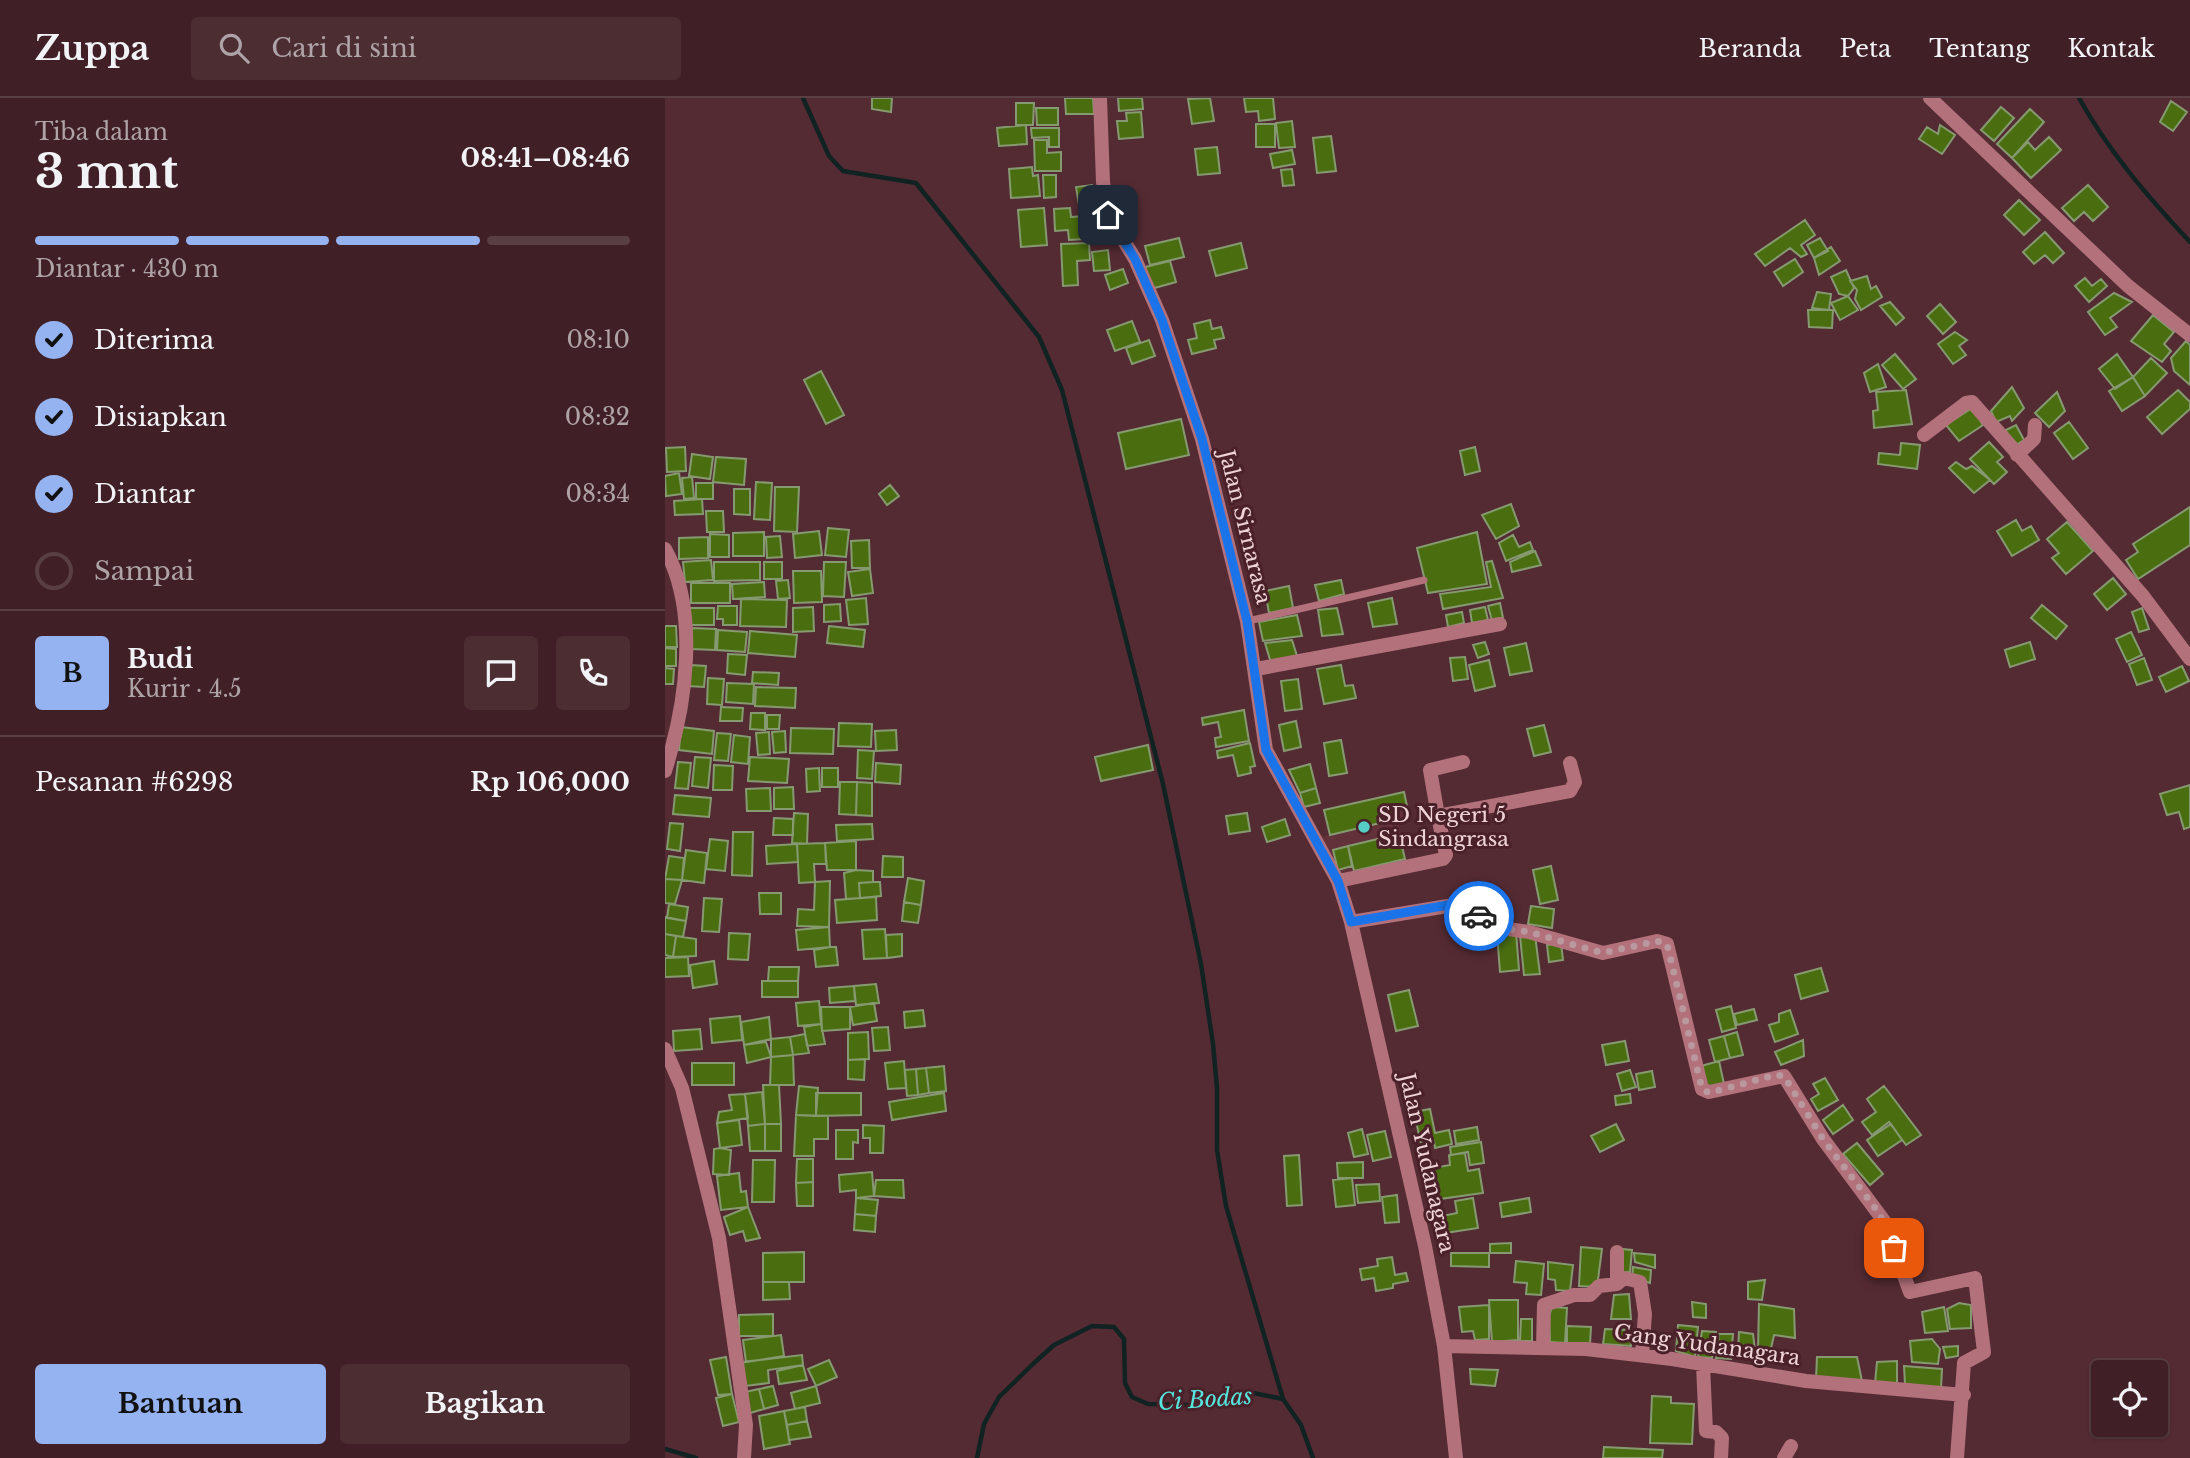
<!DOCTYPE html>
<html lang="id">
<head>
<meta charset="utf-8">
<style>
	:root { --surface:#402026; --page:#4b2d32; --text:#f1f3f6; --muted:#aea3a7; --line:#593e43; --accent:#95b2f1 }
	body { margin:0; font-family:"Libre Baskerville",serif; background:var(--page); color:var(--text); height:100vh; display:flex; flex-direction:column; font-size:26px; white-space:nowrap }
	* { box-sizing:border-box; margin:0 }
	p { font-size:23px; color:var(--muted) }
	.icon { flex:none; width:38px; height:38px; fill:none; stroke:currentColor; stroke-width:2; stroke-linecap:round; stroke-linejoin:round }
	.map { position:relative; flex:1; overflow:hidden }
	.details { display:flex; flex-direction:column; background:var(--surface); width:665px }
	.details>* { flex:none }
	.buttons { position:absolute; left:1426px; top:1262px; display:grid; gap:14px }
	.buttons a { display:grid; place-items:center; width:77px; height:77px; border-radius:7px; background:var(--surface); box-shadow:0 2px 5px #0004,0 0 0 2px var(--line); font-size:35px }
	.pin { position:absolute; display:grid; place-items:center; width:60px; height:60px; color:#fff; margin:-30px; border-radius:14px; box-shadow:0 4px 10px #0006 }
	.courier { position:absolute; display:grid; place-items:center; width:70px; height:70px; margin:-35px; border:5px solid #1a73e8; border-radius:50%; background:#fff; color:#222; box-shadow:0 2px 9px #0007 }
	.headline em { font-style:normal; font-weight:700 }
	.headline div { display:flex; flex-direction:column-reverse }
	.headline { display:flex; align-items:center; justify-content:space-between; height:119px; padding:0 35px }
	h1 { font-size:46px; font-weight:700; line-height:52px }
	.bar { display:grid; grid-template-columns:repeat(4,1fr); gap:10px 7px; align-content:center; height:84px; padding:0 35px }
	.bar i { height:9px; border-radius:5px; background:var(--line) }
	.bar .current { background:var(--accent) }
	.bar p { grid-column:span 4 }
	.line { display:flex; align-items:center; gap:18px; padding:0 35px; border-top:2px solid var(--line) }
	.line div { flex:1 }
	.round { display:grid; place-items:center; flex:none; width:74px; height:74px; border-radius:7px; background:var(--page) }
	ol { padding:0 35px; list-style:none }
	li { display:flex; align-items:center; gap:21px; height:77px }
	li p { margin-inline-start:auto }
	li .icon { padding:7px; border-radius:50%; background:var(--accent); color:#111; stroke-width:4 }
	li:last-child { color:var(--muted) }
	li i { width:38px; height:38px; border:4px solid var(--line); border-radius:50% }
	.action { display:flex; gap:14px; margin-top:auto; padding:14px 35px }
	.action a { flex:1; height:80px; border-radius:7px; background:var(--accent); color:#111; font-size:28px; font-weight:700; line-height:80px; text-align:center }
	.action a+a { background:var(--page); color:var(--text) }
	header { display:flex; align-items:center; gap:42px; box-sizing:border-box; height:98px; padding:0 35px; background:var(--surface); border-bottom:2px solid var(--line) }
	header strong { font-size:33px }
	nav { display:flex; gap:38px; margin-inline-start:auto; font-size:24px }
	.search { width:490px; height:63px; background:var(--page); display:flex; align-items:center; gap:18px; box-sizing:border-box; padding:0 24px; border-radius:7px; color:var(--muted); font-size:26px }
	main { display:flex; flex:1; min-height:0 }
	.map>svg:first-child { display:block }
	.built { fill:#63313a }
	.lines { fill:none; stroke-linecap:round; stroke-linejoin:round }
	.stream { stroke:#102221; stroke-width:4.5 }
	.building { fill:#4a6e0f; stroke:#869a71; stroke-width:2 }
	.lane { stroke:#b2717b; stroke-width:7 }
	.street { stroke:#b2717b; stroke-width:14 }
	.done { stroke:#b9989e; stroke-width:7; stroke-dasharray:0 12.6 }
	.route { stroke:#1a73e8; stroke-width:9 }
	.poi-dot { fill:#55cec6; stroke:#4a2129; stroke-width:2.5 }
	.labels { text-anchor:middle; dominant-baseline:central; stroke-width:6; stroke-linejoin:round; paint-order:stroke }
	.street-label { font-size:21px; fill:#efd3d7; stroke:#4a2129 }
	.poi-label { font-size:21px; fill:#efd3d7; stroke:#4a2129; text-anchor:start }
	.water-label { font-size:23px; font-style:italic; fill:#54e6dd; stroke:#4a2129 }
</style>
</head>
<body>
<header>
<strong>Zuppa</strong>
<div class="search"><svg class="icon" aria-label="search" viewBox="0 0 24 24"><circle cx="10" cy="10" r="6"/><path d="M15 15l6 6"/></svg>Cari di sini</div>
<nav><a>Beranda</a><a>Peta</a><a>Tentang</a><a>Kontak</a></nav>
</header>
<main>
<section class="details">
<div class="headline"><div><h1>3 mnt</h1><p>Tiba dalam</p></div><em>08:41–08:46</em></div>
<div class="bar"><i class="current"></i><i class="current"></i><i class="current"></i><i></i><p>Diantar · 430 m</p></div>
<ol>
<li><svg class="icon" aria-label="check" viewBox="0 0 24 24"><path d="M5 12l5 5 9-10"/></svg>Diterima<p>08:10</p></li>
<li><svg class="icon" aria-label="check" viewBox="0 0 24 24"><path d="M5 12l5 5 9-10"/></svg>Disiapkan<p>08:32</p></li>
<li><svg class="icon" aria-label="check" viewBox="0 0 24 24"><path d="M5 12l5 5 9-10"/></svg>Diantar<p>08:34</p></li>
<li><i></i>Sampai</li>
</ol>
<div class="line" style="height:126px"><b class="round" style="background:var(--accent);color:#111">B</b><div><b>Budi</b><p>Kurir · 4.5</p></div><a class="round"><svg class="icon" aria-label="chat" viewBox="0 0 24 24"><path d="M4 5h16v11H9l-5 4z"/></svg></a><a class="round"><svg class="icon" aria-label="phone" viewBox="0 0 24 24"><path d="M5 4h4l2 5-3 2q2 4 5 5l2-3 5 2v4C11 20 4 13 5 4z"/></svg></a></div>
<div class="line" style="height:91px"><div>Pesanan #6298</div><b>Rp 106,000</b></div>
<div class="action"><a>Bantuan</a><a>Bagikan</a></div>
</section>
<div class="map">
<svg width="1525" height="1360" viewBox="0 0 1525 1360">
	<rect width="100%" height="100%" fill="#552b33"/>
	<path class="built" d="M 739,694 L 742,708 L 737,710 L 739,719 L 733,721 L 740,761 L 674,776 L 655,739 L 664,737 L 659,712 Z"/>
	<g class="lines">
		<path class="stream" d="M 138,0 L 164,58 L 178,73 L 251,85 L 374,239 L 397,292 L 498,686 L 536,866 L 548,946 L 552,990 L 552,1052 L 561,1108 L 618,1301
			M 1414,0 C 1444,54 1483,99 1525,144
			M 0,1351 L 31,1360
			M 312,1360 L 319,1326 L 334,1299 L 369,1265 L 389,1247 L 427,1228 L 449,1229 L 459,1241 L 460,1285 L 467,1299 L 483,1306 L 528,1307 L 588,1295 L 618,1301 L 636,1327 L 648,1360"/>
	</g>
	<path class="building" d="M 207,0 L 227,0 L 226,14 L 207,11 Z
		M 400,0 L 428,0 L 429,16 L 401,16 Z
		M 453,0 L 477,0 L 478,11 L 454,13 Z
		M 545,0 L 549,23 L 527,26 L 523,1 Z
		M 579,0 L 608,0 L 610,21 L 594,23 L 593,13 L 581,14 Z
		M 1506,3 L 1522,14 L 1508,33 L 1495,24 Z
		M 351,5 L 369,5 L 368,27 L 351,27 Z
		M 1336,9 L 1349,20 L 1329,43 L 1316,32 Z
		M 371,10 L 393,10 L 393,27 L 372,27 Z
		M 1365,11 L 1379,24 L 1347,60 L 1332,46 Z
		M 476,14 L 478,39 L 454,41 L 452,23 L 462,23 L 461,15 Z
		M 627,23 L 630,49 L 614,50 L 611,25 Z
		M 591,26 L 610,26 L 610,49 L 591,49 Z
		M 361,27 L 362,46 L 334,48 L 332,30 Z
		M 1275,27 L 1290,37 L 1277,56 L 1254,41 L 1262,29 L 1273,36 Z
		M 366,30 L 394,30 L 394,49 L 384,49 L 384,39 L 367,40 Z
		M 666,38 L 671,73 L 652,75 L 648,40 Z
		M 1384,39 L 1396,52 L 1366,80 L 1347,60 L 1363,44 L 1370,52 Z
		M 369,42 L 382,42 L 382,55 L 396,54 L 396,73 L 370,73 Z
		M 552,49 L 555,75 L 533,77 L 530,51 Z
		M 627,52 L 630,66 L 608,70 L 605,56 Z
		M 367,69 L 368,78 L 373,77 L 375,98 L 346,100 L 344,71 Z
		M 627,71 L 629,87 L 618,88 L 616,72 Z
		M 378,77 L 391,77 L 391,99 L 379,100 Z
		M 427,87 L 429,105 L 414,107 L 411,89 Z
		M 1423,87 L 1443,109 L 1428,123 L 1419,114 L 1409,123 L 1397,110 Z
		M 1354,102 L 1375,122 L 1359,137 L 1339,117 Z
		M 379,110 L 382,147 L 356,149 L 353,112 Z
		M 405,110 L 406,119 L 419,118 L 421,141 L 404,142 L 403,132 L 390,133 L 389,111 Z
		M 422,116 L 437,116 L 437,141 L 423,141 Z
		M 1140,122 L 1150,137 L 1136,147 L 1142,156 L 1136,159 L 1125,150 L 1100,168 L 1090,156 Z
		M 1380,134 L 1399,155 L 1388,165 L 1380,157 L 1369,166 L 1358,154 Z
		M 514,140 L 519,159 L 485,167 L 480,148 Z
		M 1155,140 L 1163,153 L 1149,160 L 1142,147 Z
		M 424,145 L 425,162 L 412,163 L 413,187 L 398,188 L 396,146 Z
		M 576,145 L 582,170 L 551,178 L 544,153 Z
		M 1166,149 L 1175,163 L 1154,177 L 1149,160 Z
		M 443,152 L 445,172 L 429,173 L 427,154 Z
		M 1130,161 L 1138,174 L 1118,188 L 1109,174 Z
		M 505,163 L 511,184 L 486,191 L 480,169 Z
		M 458,171 L 463,185 L 445,192 L 440,177 Z
		M 1181,172 L 1189,190 L 1183,198 L 1174,196 L 1166,179 Z
		M 1202,178 L 1206,191 L 1211,188 L 1217,199 L 1196,212 L 1190,201 L 1192,192 L 1185,183 Z
		M 1420,180 L 1427,188 L 1436,181 L 1442,188 L 1424,204 L 1410,188 Z
		M 1152,194 L 1166,196 L 1164,212 L 1147,210 Z
		M 1449,195 L 1467,204 L 1445,220 L 1452,229 L 1440,237 L 1423,214 Z
		M 1183,198 L 1193,212 L 1175,222 L 1166,205 Z
		M 1225,204 L 1239,220 L 1231,227 L 1215,208 Z
		M 1275,206 L 1291,224 L 1278,236 L 1262,218 Z
		M 1143,212 L 1168,212 L 1167,230 L 1144,229 Z
		M 1488,217 L 1509,234 L 1499,246 L 1506,253 L 1497,264 L 1466,243 Z
		M 545,222 L 547,231 L 556,229 L 559,240 L 549,242 L 551,250 L 527,256 L 523,242 L 532,240 L 529,226 Z
		M 467,223 L 475,244 L 450,253 L 442,232 Z
		M 1290,234 L 1302,242 L 1294,248 L 1301,257 L 1288,266 L 1273,246 Z
		M 484,242 L 490,258 L 467,266 L 461,250 Z
		M 1521,243 L 1525,247 L 1525,287 L 1509,273 L 1506,260 Z
		M 1230,256 L 1251,281 L 1238,291 L 1217,267 Z
		M 1452,256 L 1468,279 L 1450,291 L 1434,271 Z
		M 1486,260 L 1502,275 L 1480,298 L 1468,279 Z
		M 1213,266 L 1221,289 L 1205,294 L 1199,275 Z
		M 156,273 L 179,317 L 161,326 L 139,282 Z
		M 1468,279 L 1480,298 L 1457,313 L 1444,293 Z
		M 1347,289 L 1359,310 L 1347,323 L 1345,318 L 1331,324 L 1326,313 Z
		M 1241,292 L 1247,326 L 1209,330 L 1208,313 L 1213,312 L 1211,294 Z
		M 1513,292 L 1525,304 L 1525,311 L 1497,336 L 1482,319 Z
		M 1392,294 L 1400,313 L 1384,329 L 1370,315 Z
		M 1307,310 L 1318,327 L 1294,343 L 1281,327 Z
		M 516,321 L 524,357 L 461,371 L 453,335 Z
		M 1404,324 L 1423,350 L 1408,361 L 1389,335 Z
		M 1351,327 L 1359,342 L 1348,349 L 1339,333 Z
		M 1324,344 L 1338,359 L 1332,364 L 1342,374 L 1329,386 L 1305,361 Z
		M 1236,345 L 1255,347 L 1252,371 L 1213,366 L 1214,355 L 1235,357 Z
		M 20,349 L 21,373 L 2,374 L 1,350 Z
		M 810,349 L 815,373 L 800,377 L 795,353 Z
		M 27,356 L 48,359 L 45,381 L 24,378 Z
		M 51,359 L 81,361 L 79,387 L 48,384 Z
		M 1291,364 L 1301,371 L 1307,368 L 1325,382 L 1309,395 L 1284,370 Z
		M 14,375 L 17,396 L 1,398 L 0,378 Z
		M 27,379 L 29,400 L 19,401 L 17,380 Z
		M 91,384 L 107,385 L 105,422 L 89,421 Z
		M 31,385 L 48,385 L 48,401 L 31,401 Z
		M 225,387 L 234,398 L 222,407 L 214,396 Z
		M 110,389 L 134,389 L 132,434 L 109,433 Z
		M 69,391 L 85,391 L 85,417 L 69,416 Z
		M 37,401 L 38,416 L 10,417 L 9,403 Z
		M 846,406 L 854,428 L 831,441 L 817,417 Z
		M 1525,409 L 1525,447 L 1473,481 L 1461,462 L 1473,454 L 1468,446 Z
		M 41,413 L 58,413 L 59,434 L 42,434 Z
		M 1351,422 L 1357,433 L 1366,428 L 1374,442 L 1347,458 L 1332,433 Z
		M 1402,424 L 1428,453 L 1401,476 L 1387,460 L 1394,455 L 1382,441 Z
		M 163,430 L 184,432 L 181,459 L 160,457 Z
		M 154,433 L 157,457 L 130,460 L 128,436 Z
		M 99,434 L 99,458 L 68,458 L 68,435 Z
		M 812,434 L 822,486 L 763,495 L 752,450 Z
		M 45,436 L 64,437 L 64,459 L 45,459 Z
		M 848,437 L 854,449 L 865,444 L 868,452 L 841,463 L 834,445 Z
		M 115,438 L 117,459 L 102,460 L 101,439 Z
		M 43,439 L 43,460 L 14,461 L 14,440 Z
		M 204,442 L 205,470 L 187,470 L 186,443 Z
		M 870,453 L 876,467 L 847,474 L 845,464 Z
		M 46,462 L 48,482 L 20,484 L 18,464 Z
		M 827,463 L 838,500 L 778,511 L 775,496 L 826,489 L 821,464 Z
		M 49,464 L 95,464 L 95,482 L 49,483 Z
		M 99,464 L 117,464 L 117,481 L 99,481 Z
		M 159,464 L 181,464 L 179,499 L 158,498 Z
		M 205,471 L 208,495 L 187,498 L 183,474 Z
		M 128,473 L 156,473 L 157,504 L 129,505 Z
		M 1448,480 L 1461,496 L 1442,512 L 1429,496 Z
		M 123,482 L 125,500 L 113,501 L 111,483 Z
		M 676,482 L 679,496 L 654,503 L 650,487 Z
		M 99,484 L 100,499 L 68,501 L 67,486 Z
		M 26,485 L 65,485 L 65,505 L 26,505 Z
		M 624,488 L 628,510 L 604,515 L 600,493 Z
		M 201,500 L 203,526 L 184,527 L 181,502 Z
		M 727,500 L 732,526 L 708,529 L 703,505 Z
		M 76,501 L 122,502 L 121,529 L 75,528 Z
		M 835,505 L 838,520 L 827,523 L 823,508 Z
		M 175,506 L 176,523 L 159,524 L 159,507 Z
		M 1377,507 L 1402,528 L 1391,541 L 1366,520 Z
		M 53,508 L 72,508 L 72,527 L 58,527 L 58,521 L 52,521 Z
		M 148,509 L 149,533 L 128,534 L 128,510 Z
		M 820,509 L 823,522 L 807,525 L 805,512 Z
		M 25,510 L 49,510 L 49,527 L 25,527 Z
		M 672,510 L 678,536 L 657,538 L 653,512 Z
		M 1477,510 L 1484,531 L 1474,534 L 1467,514 Z
		M 797,514 L 799,525 L 783,529 L 781,517 Z
		M 632,517 L 637,538 L 598,543 L 594,524 Z
		M 0,528 L 11,528 L 12,549 L 0,549 Z
		M 164,528 L 200,532 L 198,549 L 162,545 Z
		M 27,530 L 51,531 L 50,552 L 26,551 Z
		M 53,532 L 82,534 L 80,554 L 52,552 Z
		M 85,533 L 132,537 L 130,559 L 83,555 Z
		M 1466,534 L 1477,557 L 1462,564 L 1451,541 Z
		M 627,542 L 633,561 L 606,565 L 600,545 Z
		M 820,544 L 824,556 L 813,560 L 808,547 Z
		M 1365,544 L 1370,561 L 1345,569 L 1340,552 Z
		M 861,545 L 867,573 L 845,577 L 839,550 Z
		M 0,550 L 11,551 L 11,568 L 0,568 Z
		M 63,556 L 82,557 L 80,577 L 62,575 Z
		M 800,559 L 803,581 L 788,583 L 785,560 Z
		M 1479,560 L 1487,582 L 1472,587 L 1464,566 Z
		M 824,562 L 830,588 L 810,593 L 804,567 Z
		M 25,567 L 41,568 L 39,589 L 23,588 Z
		M 676,567 L 680,588 L 688,587 L 691,600 L 659,606 L 652,571 Z
		M 1517,568 L 1524,583 L 1501,594 L 1494,579 Z
		M 0,570 L 9,571 L 8,586 L 0,586 Z
		M 88,574 L 114,575 L 113,587 L 87,585 Z
		M 43,580 L 59,581 L 57,607 L 42,606 Z
		M 633,581 L 637,611 L 620,613 L 616,583 Z
		M 62,585 L 89,586 L 88,606 L 61,604 Z
		M 91,589 L 131,590 L 130,610 L 90,608 Z
		M 56,609 L 78,610 L 77,623 L 55,623 Z
		M 579,612 L 584,643 L 551,649 L 550,640 L 556,639 L 553,624 L 538,627 L 537,620 Z
		M 86,615 L 100,615 L 100,632 L 85,631 Z
		M 102,617 L 115,617 L 114,631 L 102,631 Z
		M 631,623 L 636,649 L 619,653 L 614,627 Z
		M 174,625 L 207,626 L 206,649 L 173,648 Z
		M 879,627 L 886,654 L 869,658 L 862,631 Z
		M 16,629 L 49,633 L 47,656 L 14,652 Z
		M 126,630 L 169,631 L 168,656 L 125,655 Z
		M 231,632 L 232,652 L 211,653 L 210,633 Z
		M 120,633 L 121,654 L 109,655 L 107,634 Z
		M 104,634 L 105,656 L 93,657 L 91,635 Z
		M 52,635 L 66,636 L 63,663 L 49,662 Z
		M 69,637 L 85,639 L 83,666 L 66,664 Z
		M 676,642 L 682,675 L 664,678 L 659,645 Z
		M 585,645 L 590,668 L 585,669 L 586,675 L 573,678 L 568,657 L 553,660 L 552,653 Z
		M 483,647 L 488,672 L 436,683 L 430,659 Z
		M 193,652 L 209,653 L 207,681 L 192,680 Z
		M 30,659 L 46,660 L 43,690 L 27,688 Z
		M 85,659 L 124,661 L 122,685 L 83,683 Z
		M 13,664 L 26,665 L 23,691 L 10,690 Z
		M 211,665 L 236,667 L 235,686 L 210,684 Z
		M 645,666 L 651,690 L 635,695 L 624,672 Z
		M 49,667 L 68,668 L 67,692 L 48,692 Z
		M 154,670 L 155,693 L 142,694 L 141,671 Z
		M 157,670 L 173,670 L 173,689 L 157,689 Z
		M 175,684 L 192,684 L 191,717 L 174,716 Z
		M 192,684 L 207,685 L 207,718 L 191,717 Z
		M 1525,687 L 1525,729 L 1519,731 L 1514,714 L 1502,717 L 1495,696 Z
		M 128,689 L 129,711 L 109,711 L 109,690 Z
		M 105,690 L 106,713 L 82,713 L 81,691 Z
		M 651,690 L 655,705 L 639,709 L 635,695 Z
		M 739,694 L 742,708 L 730,711 L 732,721 L 665,737 L 659,712 Z
		M 10,697 L 46,700 L 44,719 L 8,716 Z
		M 129,715 L 143,716 L 142,746 L 127,745 Z
		M 582,715 L 585,733 L 564,736 L 561,718 Z
		M 109,720 L 128,721 L 128,737 L 108,737 Z
		M 620,721 L 625,737 L 602,744 L 597,729 Z
		M 5,725 L 18,726 L 15,753 L 2,751 Z
		M 207,726 L 208,741 L 172,743 L 171,727 Z
		M 68,734 L 88,734 L 87,778 L 67,777 Z
		M 734,736 L 740,761 L 689,773 L 683,748 Z
		M 45,741 L 63,743 L 60,773 L 41,771 Z
		M 191,743 L 191,772 L 162,772 L 160,745 Z
		M 160,745 L 161,766 L 149,766 L 150,784 L 134,785 L 132,746 Z
		M 132,746 L 133,764 L 102,766 L 101,748 Z
		M 683,748 L 687,768 L 673,772 L 668,752 Z
		M 21,752 L 42,755 L 39,785 L 17,782 Z
		M 4,758 L 19,760 L 17,782 L 0,781 Z
		M 218,758 L 238,759 L 238,779 L 217,779 Z
		M 886,768 L 893,802 L 875,806 L 868,772 Z
		M 191,772 L 208,773 L 208,784 L 194,785 L 195,800 L 181,801 L 179,775 Z
		M 243,780 L 259,783 L 256,807 L 239,804 Z
		M 0,781 L 17,782 L 10,806 L 0,805 Z
		M 165,783 L 164,829 L 132,828 L 133,811 L 149,812 L 150,784 Z
		M 208,784 L 215,784 L 216,798 L 195,800 L 194,785 Z
		M 94,795 L 116,795 L 116,816 L 95,816 Z
		M 211,799 L 212,822 L 172,825 L 170,802 Z
		M 39,800 L 57,801 L 54,834 L 37,833 Z
		M 239,804 L 256,807 L 253,825 L 237,823 Z
		M 4,806 L 23,809 L 21,823 L 2,820 Z
		M 866,808 L 889,811 L 887,830 L 863,826 Z
		M 0,819 L 21,823 L 18,839 L 0,836 Z
		M 164,829 L 165,849 L 133,852 L 131,832 Z
		M 220,831 L 222,860 L 199,861 L 197,832 Z
		M 851,833 L 854,872 L 835,874 L 832,835 Z
		M 64,835 L 85,836 L 83,862 L 63,861 Z
		M 0,836 L 11,838 L 8,859 L 0,857 Z
		M 237,836 L 237,858 L 222,860 L 221,837 Z
		M 870,837 L 875,876 L 859,877 L 855,838 Z
		M 11,838 L 31,841 L 31,858 L 8,859 Z
		M 896,845 L 898,862 L 884,864 L 882,847 Z
		M 165,849 L 171,849 L 173,867 L 151,869 L 149,852 Z
		M 23,859 L 24,878 L 0,879 L 0,860 Z
		M 49,863 L 52,886 L 28,890 L 25,867 Z
		M 104,869 L 134,869 L 133,883 L 103,883 Z
		M 1156,870 L 1163,893 L 1136,901 L 1130,877 Z
		M 97,883 L 133,883 L 133,899 L 97,899 Z
		M 211,886 L 214,905 L 191,907 L 189,888 Z
		M 189,888 L 190,903 L 165,905 L 164,890 Z
		M 744,892 L 753,928 L 731,933 L 723,897 Z
		M 154,903 L 156,926 L 133,928 L 131,905 Z
		M 209,905 L 212,923 L 188,927 L 185,909 Z
		M 1066,908 L 1071,930 L 1057,934 L 1051,912 Z
		M 156,909 L 185,909 L 185,931 L 157,933 Z
		M 1089,911 L 1092,922 L 1072,927 L 1069,916 Z
		M 258,912 L 260,928 L 240,930 L 239,914 Z
		M 1125,912 L 1133,936 L 1110,944 L 1104,927 L 1114,924 L 1114,916 Z
		M 75,918 L 77,942 L 47,945 L 45,921 Z
		M 104,919 L 106,941 L 79,947 L 76,924 Z
		M 156,926 L 160,946 L 142,948 L 139,929 Z
		M 223,929 L 225,952 L 209,953 L 207,930 Z
		M 35,931 L 37,951 L 9,953 L 8,933 Z
		M 203,934 L 204,961 L 183,962 L 183,935 Z
		M 1072,934 L 1078,957 L 1065,960 L 1059,938 Z
		M 140,936 L 144,955 L 128,957 L 125,939 Z
		M 1059,938 L 1065,960 L 1050,964 L 1044,942 Z
		M 125,939 L 128,957 L 106,959 L 106,941 Z
		M 1138,942 L 1139,958 L 1116,967 L 1110,954 Z
		M 960,943 L 964,963 L 941,967 L 937,947 Z
		M 101,944 L 106,959 L 82,965 L 79,947 Z
		M 128,957 L 129,987 L 105,987 L 106,959 Z
		M 200,961 L 199,982 L 183,981 L 183,962 Z
		M 239,963 L 241,990 L 223,991 L 220,965 Z
		M 1054,963 L 1059,986 L 1041,990 L 1036,968 Z
		M 27,965 L 69,965 L 69,987 L 27,987 Z
		M 279,968 L 281,993 L 264,995 L 261,970 Z
		M 261,970 L 264,995 L 253,997 L 251,971 Z
		M 251,971 L 253,997 L 242,998 L 240,972 Z
		M 965,972 L 971,989 L 957,993 L 952,976 Z
		M 987,973 L 990,989 L 974,992 L 971,976 Z
		M 1160,980 L 1173,1002 L 1153,1013 L 1146,1001 L 1154,996 L 1148,986 Z
		M 98,987 L 114,987 L 116,1026 L 100,1026 Z
		M 134,988 L 153,990 L 151,1018 L 131,1017 Z
		M 1219,988 L 1256,1037 L 1241,1047 L 1224,1024 L 1207,1037 L 1197,1024 L 1211,1014 L 1202,1001 Z
		M 97,994 L 100,1026 L 83,1028 L 80,996 Z
		M 151,995 L 196,995 L 196,1017 L 151,1018 Z
		M 279,995 L 281,1013 L 227,1022 L 224,1004 Z
		M 80,996 L 83,1020 L 52,1025 L 54,1014 L 67,1012 L 64,997 Z
		M 965,996 L 966,1005 L 951,1007 L 950,998 Z
		M 1178,1007 L 1188,1022 L 1168,1036 L 1158,1022 Z
		M 765,1011 L 770,1035 L 784,1032 L 787,1046 L 770,1050 L 769,1043 L 756,1046 L 749,1014 Z
		M 131,1017 L 163,1018 L 163,1041 L 149,1041 L 149,1058 L 129,1058 Z
		M 74,1022 L 77,1047 L 55,1050 L 52,1025 Z
		M 100,1026 L 100,1053 L 85,1053 L 83,1028 Z
		M 100,1026 L 116,1026 L 116,1053 L 100,1053 Z
		M 951,1026 L 959,1042 L 935,1054 L 926,1038 Z
		M 1226,1026 L 1237,1042 L 1213,1058 L 1202,1042 Z
		M 198,1027 L 219,1028 L 218,1055 L 205,1055 L 205,1040 L 198,1040 Z
		M 812,1029 L 814,1042 L 791,1046 L 789,1033 Z
		M 697,1031 L 703,1056 L 689,1059 L 683,1035 Z
		M 171,1032 L 193,1032 L 193,1045 L 188,1044 L 188,1061 L 171,1061 Z
		M 720,1033 L 726,1059 L 708,1063 L 702,1037 Z
		M 816,1044 L 819,1065 L 805,1067 L 803,1054 L 786,1057 L 785,1049 Z
		M 1192,1045 L 1218,1076 L 1205,1087 L 1178,1056 Z
		M 55,1050 L 66,1052 L 64,1077 L 48,1076 L 49,1051 Z
		M 800,1055 L 803,1073 L 814,1071 L 818,1095 L 768,1102 L 763,1071 L 785,1067 L 784,1057 Z
		M 634,1057 L 637,1107 L 622,1108 L 619,1058 Z
		M 132,1061 L 148,1061 L 148,1084 L 131,1085 Z
		M 88,1062 L 110,1062 L 109,1104 L 87,1104 Z
		M 698,1064 L 698,1080 L 673,1080 L 672,1065 Z
		M 207,1074 L 209,1098 L 191,1100 L 191,1092 L 175,1094 L 174,1077 Z
		M 74,1075 L 76,1094 L 81,1093 L 83,1109 L 56,1112 L 52,1078 Z
		M 687,1080 L 690,1107 L 671,1109 L 668,1082 Z
		M 211,1082 L 238,1082 L 239,1100 L 209,1098 Z
		M 148,1084 L 148,1108 L 132,1108 L 131,1085 Z
		M 714,1086 L 715,1103 L 693,1105 L 691,1087 Z
		M 732,1097 L 734,1124 L 720,1125 L 717,1099 Z
		M 191,1100 L 213,1102 L 211,1118 L 190,1116 Z
		M 808,1100 L 813,1130 L 780,1135 L 777,1118 L 792,1115 L 790,1103 Z
		M 864,1100 L 866,1114 L 837,1119 L 835,1105 Z
		M 83,1109 L 95,1140 L 81,1143 L 78,1133 L 65,1137 L 59,1119 Z
		M 190,1116 L 211,1118 L 210,1134 L 189,1132 Z
		M 846,1145 L 846,1155 L 825,1155 L 825,1146 Z
		M 916,1149 L 937,1151 L 932,1189 L 914,1188 Z
		M 957,1151 L 967,1152 L 965,1174 L 954,1175 Z
		M 139,1154 L 139,1184 L 98,1184 L 98,1155 Z
		M 786,1155 L 824,1155 L 824,1169 L 786,1168 Z
		M 969,1155 L 990,1157 L 990,1170 L 970,1164 Z
		M 727,1159 L 730,1177 L 741,1175 L 743,1183 L 728,1186 L 728,1190 L 711,1193 L 709,1180 L 697,1182 L 695,1171 L 713,1168 L 712,1161 Z
		M 851,1163 L 879,1166 L 876,1197 L 861,1196 L 862,1185 L 849,1184 Z
		M 883,1164 L 908,1167 L 905,1193 L 891,1192 L 890,1182 L 883,1181 Z
		M 968,1169 L 986,1172 L 985,1185 L 967,1180 Z
		M 1100,1182 L 1097,1202 L 1083,1201 L 1083,1184 Z
		M 98,1184 L 124,1184 L 125,1201 L 98,1202 Z
		M 964,1196 L 966,1221 L 946,1221 L 949,1197 Z
		M 824,1202 L 853,1202 L 853,1242 L 827,1244 Z
		M 1027,1204 L 1041,1206 L 1041,1220 L 1028,1219 Z
		M 1294,1205 L 1306,1207 L 1306,1230 L 1285,1231 L 1282,1211 Z
		M 1094,1206 L 1129,1211 L 1130,1240 L 1109,1237 L 1105,1255 L 1093,1252 Z
		M 824,1207 L 824,1241 L 810,1242 L 808,1233 L 797,1234 L 794,1209 Z
		M 887,1209 L 902,1210 L 900,1245 L 885,1244 L 884,1218 Z
		M 1279,1209 L 1283,1233 L 1260,1235 L 1257,1214 Z
		M 108,1216 L 108,1238 L 74,1238 L 74,1217 Z
		M 856,1221 L 867,1221 L 867,1243 L 855,1243 Z
		M 1013,1227 L 1033,1229 L 1030,1259 L 1011,1253 Z
		M 902,1228 L 926,1229 L 925,1246 L 902,1245 Z
		M 940,1231 L 965,1232 L 966,1248 L 938,1246 Z
		M 1037,1233 L 1051,1234 L 1047,1260 L 1033,1259 Z
		M 1074,1234 L 1088,1236 L 1090,1252 L 1073,1254 Z
		M 1054,1236 L 1068,1236 L 1066,1261 L 1051,1260 Z
		M 116,1237 L 119,1258 L 81,1264 L 78,1242 Z
		M 1267,1241 L 1275,1251 L 1273,1266 L 1247,1264 L 1245,1243 Z
		M 1293,1248 L 1293,1258 L 1281,1260 L 1278,1249 Z
		M 137,1257 L 138,1267 L 103,1272 L 104,1285 L 80,1288 L 77,1264 Z
		M 61,1259 L 67,1296 L 53,1297 L 45,1262 Z
		M 1152,1259 L 1192,1259 L 1197,1283 L 1151,1280 Z
		M 164,1262 L 172,1279 L 151,1288 L 143,1271 Z
		M 1232,1263 L 1232,1286 L 1210,1285 L 1212,1264 Z
		M 138,1267 L 142,1282 L 114,1286 L 112,1273 Z
		M 1239,1268 L 1277,1271 L 1276,1290 L 1240,1286 Z
		M 805,1271 L 833,1272 L 830,1288 L 806,1286 Z
		M 108,1288 L 113,1307 L 99,1311 L 94,1291 Z
		M 151,1288 L 155,1305 L 130,1311 L 126,1295 Z
		M 94,1291 L 99,1311 L 85,1315 L 80,1294 Z
		M 67,1296 L 74,1324 L 58,1328 L 51,1300 Z
		M 987,1298 L 1006,1299 L 1006,1305 L 1029,1306 L 1027,1346 L 985,1345 Z
		M 140,1309 L 142,1323 L 122,1327 L 119,1313 Z
		M 119,1313 L 125,1346 L 99,1351 L 94,1318 Z
		M 142,1323 L 146,1339 L 124,1342 L 122,1327 Z
		M 939,1349 L 998,1352 L 997,1360 L 938,1360 Z"/>
	<g class="lines">
		<path class="lane" d="M 583,523 L 759,482"/>
		<path class="street" d="M 435,0 L 438,84 L 443,117 L 470,161 L 497,222 L 537,341 L 582,523 L 601,652 L 673,783 L 686,824 L 760,1148 L 779,1248 L 791,1360
			M 1265,0 L 1463,188 L 1525,237
			M 1259,337 L 1301,305 L 1307,304 L 1478,498 L 1525,561
			M 1352,357 L 1369,341 L 1370,327
			M 0,451 C 35,514 21,608 0,673
			M 591,571 L 835,526
			M 773,718 L 765,672 L 798,664
			M 673,783 L 778,761 L 781,757 L 773,718 L 905,693 L 910,684 L 905,665
			M 686,824 L 807,804 L 812,807 L 816,823 L 823,828 L 864,834 L 938,855 L 992,843 L 1002,846 L 1037,991 L 1044,994 L 1119,978 L 1158,1041 L 1219,1123 L 1245,1194 L 1310,1180 L 1319,1254 L 1299,1265 L 1292,1360
			M 0,951 L 17,990 L 54,1140 L 81,1327 L 79,1360
			M 952,1186 L 959,1180 L 975,1184 L 980,1216 L 977,1257
			M 779,1248 L 921,1251 L 1007,1261 L 1141,1283 L 1299,1297
			M 878,1250 L 879,1207 L 909,1197 L 925,1197 L 934,1188 L 952,1186 L 952,1154
			M 1038,1267 L 1041,1333 L 1051,1334 L 1057,1340 L 1056,1360
			M 1119,1360 L 1126,1348"/>
	</g>
	<g class="lines">
		<path class="done" d="M 814,818 L 822,828 L 864,834 L 938,855 L 992,843 L 1002,846 L 1037,991 L 1044,995 L 1110,977 L 1119,978 L 1158,1041 L 1214,1115 L 1229,1150"/>
		<path class="route" d="M 443,117 L 470,161 L 497,222 L 537,341 L 582,523 L 601,652 L 673,783 L 686,824 L 800,804 L 812,807 L 814,818"/>
	</g>
	<circle class="poi-dot" cx="699" cy="729" r="7"/>
	<g class="labels">
		<g class="street-label">
			<text transform="translate(580 429) rotate(76)">Jalan Sirnarasa</text>
			<text transform="translate(762 1065) rotate(77)">Jalan Yudanagara</text>
			<text transform="translate(1042 1247) rotate(8)">Gang Yudanagara</text>
		</g>
		<g class="poi-label">
			<text x="713" y="717">SD Negeri 5<tspan x="713" dy="24">Sindangrasa</tspan></text>
		</g>
		<g class="water-label">
			<text transform="translate(540 1301) rotate(-4)">Ci Bodas</text>
		</g>
	</g>
</svg>
<div class="buttons">
<a><svg class="icon" aria-label="locate" viewBox="0 0 24 24"><circle cx="12" cy="12" r="6"/><path d="M12 2v4M12 18v4M2 12h4M18 12h4"/></svg></a>
</div>
<div class="pin" style="left:1229px;top:1150px;background:#ea580c"><svg class="icon" aria-label="bag" viewBox="0 0 24 24"><path d="M5 8h14l-1 12H6zM9 8a3 3 0 0 1 6 0"/></svg></div>
<div class="pin" style="left:443px;top:117px;background:#1f2937"><svg class="icon" aria-label="home" viewBox="0 0 24 24"><path d="M3 11l9-7 9 7M6 9v11h12V9"/></svg></div>
<div class="courier" style="left:814px;top:818px"><svg class="icon" aria-label="car" viewBox="0 0 24 24"><path d="M5 17H2v-5l4-1 3-4h7l3 4 3 1v5h-3M9 17h6M6 11h13"/><circle cx="7" cy="17" r="2"/><circle cx="17" cy="17" r="2"/></svg></div>
</div>
</main>
</body>
</html>
